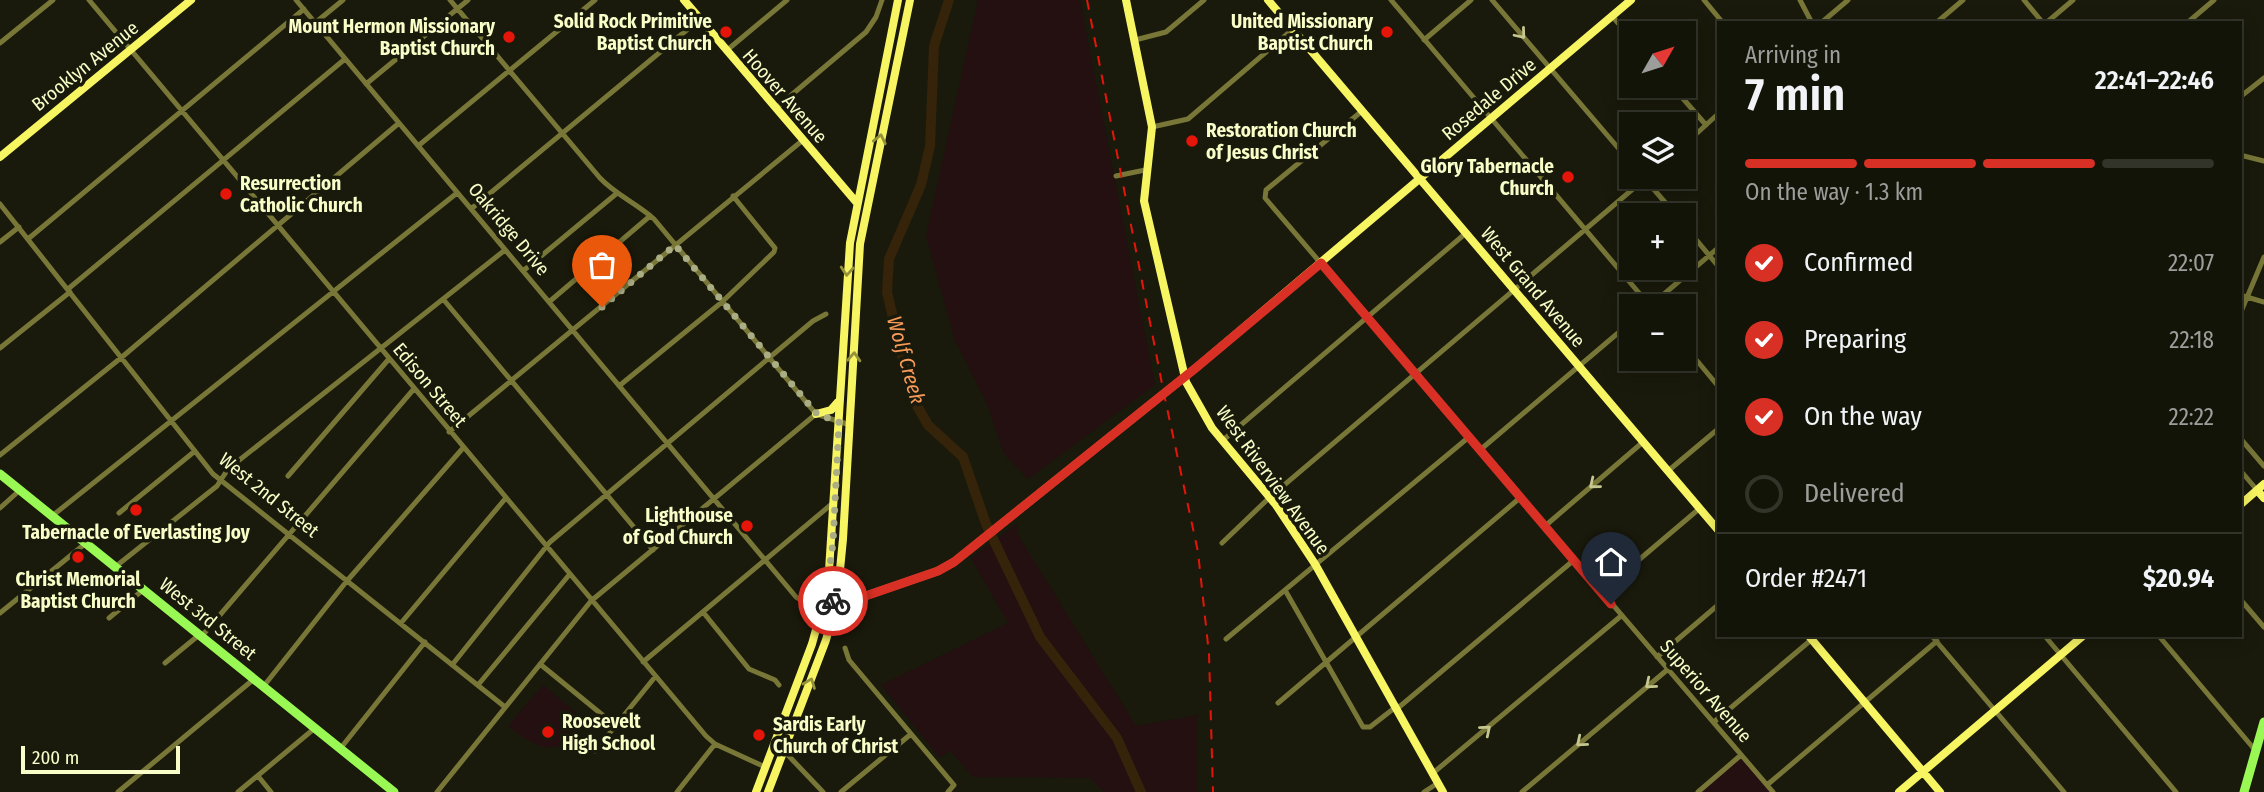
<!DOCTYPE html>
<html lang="en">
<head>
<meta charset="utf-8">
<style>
	:root { --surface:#131408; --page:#202116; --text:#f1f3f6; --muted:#9d9e9c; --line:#323329; --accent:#d93025 }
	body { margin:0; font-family:"Fira Sans Condensed",sans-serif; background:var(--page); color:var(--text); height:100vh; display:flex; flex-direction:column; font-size:26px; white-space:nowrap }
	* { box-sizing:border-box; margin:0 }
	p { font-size:23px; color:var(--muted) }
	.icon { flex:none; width:38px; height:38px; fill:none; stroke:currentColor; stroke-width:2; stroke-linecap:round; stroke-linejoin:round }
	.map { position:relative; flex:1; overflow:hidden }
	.panel { position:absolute; left:1717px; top:21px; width:525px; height:616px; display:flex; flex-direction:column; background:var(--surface); border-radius:0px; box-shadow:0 4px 18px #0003,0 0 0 2px var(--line) }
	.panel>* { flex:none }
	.needle { width:46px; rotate:51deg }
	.fabs { position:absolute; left:1619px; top:21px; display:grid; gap:14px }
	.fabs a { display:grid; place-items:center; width:77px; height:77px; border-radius:0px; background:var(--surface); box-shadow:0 4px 18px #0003,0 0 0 2px var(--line); font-size:35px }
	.scale { position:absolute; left:21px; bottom:18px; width:159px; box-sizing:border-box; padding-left:7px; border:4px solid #f9fdc7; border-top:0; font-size:19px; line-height:24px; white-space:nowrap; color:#f9fdc7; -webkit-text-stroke:5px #191a0b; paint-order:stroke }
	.pin { position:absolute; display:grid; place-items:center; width:60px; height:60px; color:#fff; margin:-72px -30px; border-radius:50% 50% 50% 0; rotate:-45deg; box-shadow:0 0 7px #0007 }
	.pin .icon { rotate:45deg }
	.courier { position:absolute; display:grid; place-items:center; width:70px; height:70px; margin:-35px; border:5px solid #d93025; border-radius:50%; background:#fff; color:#222; box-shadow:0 2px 9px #0007 }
	.headline em { font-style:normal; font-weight:600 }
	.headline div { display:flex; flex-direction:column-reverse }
	.headline { display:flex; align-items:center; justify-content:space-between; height:119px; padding:0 28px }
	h1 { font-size:46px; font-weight:600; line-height:52px }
	.bar { display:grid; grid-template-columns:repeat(4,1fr); gap:10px 7px; align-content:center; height:84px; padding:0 28px }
	.bar i { height:9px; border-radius:5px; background:var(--line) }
	.bar .active { background:var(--accent) }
	.bar p { grid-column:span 4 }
	.line { display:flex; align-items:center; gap:18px; padding:0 28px; border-top:2px solid var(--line) }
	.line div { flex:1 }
	ol { padding:0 28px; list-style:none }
	li { display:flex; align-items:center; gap:21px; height:77px }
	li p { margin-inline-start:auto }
	li .icon { padding:7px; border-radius:50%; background:var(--accent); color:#fff; stroke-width:4 }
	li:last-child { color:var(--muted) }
	li i { width:38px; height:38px; border:4px solid var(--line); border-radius:50% }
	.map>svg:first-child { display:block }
	.green { fill:#240f11 }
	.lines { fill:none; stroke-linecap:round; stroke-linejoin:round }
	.river { stroke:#35230a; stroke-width:10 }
	.street { stroke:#787738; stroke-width:5 }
	.secondary { stroke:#f8f563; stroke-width:8 }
	.primary { stroke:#99f853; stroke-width:9 }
	.rail { stroke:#e6150a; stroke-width:2; stroke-dasharray:10 9; stroke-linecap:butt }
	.oneway { stroke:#c5c78e }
	.oneway2 { stroke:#94923b }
	.done { stroke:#abae85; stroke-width:7; stroke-dasharray:0 12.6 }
	.route { stroke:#d93025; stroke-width:9 }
	.poi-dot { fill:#e6150a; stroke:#191a0b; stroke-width:2.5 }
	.labels { text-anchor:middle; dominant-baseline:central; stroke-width:7; stroke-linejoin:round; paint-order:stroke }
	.poi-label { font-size:19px; font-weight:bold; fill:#f9fdc7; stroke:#191a0b; text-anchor:end }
	.street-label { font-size:19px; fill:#f9fdc7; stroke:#191a0b }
	.water-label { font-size:21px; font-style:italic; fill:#f89b5a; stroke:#191a0b }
</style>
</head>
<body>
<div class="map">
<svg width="2264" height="792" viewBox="0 0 2264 792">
	<rect width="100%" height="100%" fill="#191a0b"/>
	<path class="green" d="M 978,0 L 1080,0 L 1155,385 L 1028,479 L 1004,454 L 987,404 L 955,340 L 926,236 Z
		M 1017,524 L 1018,535 L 1136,726 L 1198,715 L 1198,792 L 1104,792 L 1090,778 L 973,777 L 950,750 L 940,758 L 881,685 L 1008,623 L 971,558 Z
		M 543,685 L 585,720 C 560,759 541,752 508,726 Z
		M 1741,755 L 1772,792 L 1698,792 Z"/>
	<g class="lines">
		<path class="river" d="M 949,0 L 934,46 L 930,146 L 921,185 L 889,259 L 887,292 L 902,356 L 916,404 L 928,425 L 963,457 L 986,524 L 1040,637 L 1117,738 L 1141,792"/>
		<path class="street" d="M 89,0 L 706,736 L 715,744 L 765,767
			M 296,0 L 796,597 L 808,604
			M 450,0 L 600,178 C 616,195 636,203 654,219 L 816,414 L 850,425
			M 1391,0 L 1650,306
			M 1492,0 L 1631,163
			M 1704,0 L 1723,23
			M 1800,0 L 1812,23
			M 2024,0 L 2043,23
			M 1612,16 L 1631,38
			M 315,23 L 343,0
			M 1821,23 L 1848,0
			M 1936,23 L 1963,0
			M 2046,23 L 2073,0
			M 2187,23 L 2214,0
			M 1135,40 L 1166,32 L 1204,0
			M 1424,40 L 1471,0
			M 0,43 L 53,0
			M 726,51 L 787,0
			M 366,84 L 468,0
			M 1672,86 L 1706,125
			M 2240,97 L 2264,78
			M 776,108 L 866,32 L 876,17 L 882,0
			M 1362,111 L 1266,190 L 1265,198 L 1773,792
			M 1152,127 L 1188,119 L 1293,29
			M 1684,145 L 1718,114
			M 418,146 L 595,0
			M 2240,155 L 2264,161
			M 1116,176 L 1145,170
			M 1644,178 L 1676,215
			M 0,204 L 213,474 L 505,707
			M 471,209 L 700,19
			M 1684,225 L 1718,266
			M 28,239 L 304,9
			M 0,242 L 19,227
			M 523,271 L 616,194
			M 68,289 L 345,59
			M 2240,295 L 2264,302
			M 443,299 L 653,550
			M 549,302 L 650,216
			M 1650,306 L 1718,248
			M 2240,314 L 2264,257
			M 1684,345 L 1718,386
			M 0,348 L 70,292
			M 619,386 L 722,302 L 774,252 L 775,248 L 733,196
			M 449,432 L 803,140
			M 2240,438 L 2264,466
			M 1222,441 L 1466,233
			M 1480,450 L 1631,322
			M 0,455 L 122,357 L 399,123
			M 2240,470 L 2257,490
			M 1668,471 L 1718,429
			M 288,476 L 388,360
			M 0,508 L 20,490
			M 119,513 L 195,451
			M 52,516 L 457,193
			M 1545,526 L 1643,442
			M 1222,543 L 1270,497 L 1647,177
			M 115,567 L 217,486 L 228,469 L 505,250
			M 1285,590 L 1363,727 L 1370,727 L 1397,706
			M 1601,592 L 1700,508
			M 2240,599 L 2264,627
			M 703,612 L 749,669 L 775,680 L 779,685
			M 0,613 L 86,543
			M 109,618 L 143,590
			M 401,623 L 505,499
			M 1931,635 L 2064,792
			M 2044,635 L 2176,792
			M 2158,635 L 2255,750
			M 201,637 L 413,390
			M 1226,639 L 1469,437
			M 845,648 L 849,660 L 954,785 L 948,792
			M 1657,657 L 1718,605
			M 643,662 L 833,503
			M 165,663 L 199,635
			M 540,664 L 616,726
			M 452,665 L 550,542 L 813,321 L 826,314
			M 478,685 L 569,575
			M 263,687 L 346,582 L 463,448
			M 1278,703 L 1521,497
			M 1398,708 L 1574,560
			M 1714,722 L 1811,640
			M 340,749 L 425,642
			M 595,751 L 655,677
			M 784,751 L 823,792
			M 1433,773 L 1621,616
			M 258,776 L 271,792
			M 1767,785 L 1937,641
			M 118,792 L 254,679
			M 238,792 L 315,728
			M 437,792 L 591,601 L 816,414
			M 677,792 L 715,744
			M 841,792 L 911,734
			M 1424,792 L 1438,783
			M 1522,792 L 1667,670
			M 1698,792 L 1741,755"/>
		<path class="secondary" d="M 684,0 L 857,203
			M 1126,0 L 1152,127 L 1144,201 L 1186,382 L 1212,428 L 1276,505 L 1315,564 L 1443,792
			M 1268,0 L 1718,530
			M 0,157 L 191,0
			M 816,414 L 831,410 L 838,402
			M 2257,490 L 2264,498
			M 2240,505 L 2264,484
			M 839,580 L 853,594 L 863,596
			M 825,601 L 848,602 L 938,571 L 954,562 L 1197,367 L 1631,0
			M 1808,635 L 1940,792
			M 756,792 L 812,644 L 828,586 L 850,243 L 898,0
			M 768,792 L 826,640 L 837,600 L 843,539 L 860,244 L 910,0
			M 1899,792 L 2084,635"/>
		<path class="primary" d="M 0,474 L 394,792
			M 2244,792 L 2264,722"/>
		<path class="rail" d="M 1087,0 L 1164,394 L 1198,552 L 1209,654 L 1213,792"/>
	</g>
	<defs><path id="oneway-chevron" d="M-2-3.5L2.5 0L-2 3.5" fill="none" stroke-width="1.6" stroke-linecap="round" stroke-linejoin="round" transform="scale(1.75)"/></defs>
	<g class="oneway">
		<use href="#oneway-chevron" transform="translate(1521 34) rotate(50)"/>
		<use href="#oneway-chevron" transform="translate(1594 484) rotate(141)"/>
		<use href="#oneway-chevron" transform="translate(1650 684) rotate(140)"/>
		<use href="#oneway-chevron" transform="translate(1486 730) rotate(-40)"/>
		<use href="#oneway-chevron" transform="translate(1581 742) rotate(140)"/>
	</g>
	<g class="oneway2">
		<use href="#oneway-chevron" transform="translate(880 139) rotate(-78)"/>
		<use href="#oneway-chevron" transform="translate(847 271) rotate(94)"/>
		<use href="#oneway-chevron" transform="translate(854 357) rotate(-87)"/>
		<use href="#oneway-chevron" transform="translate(810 683) rotate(-69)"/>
	</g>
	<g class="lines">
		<path class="done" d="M 602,307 L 675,245 L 817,414 L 839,422 L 833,543 L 825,601 L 833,601"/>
		<path class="route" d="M 833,601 L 848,602 L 938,571 L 954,562 L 1197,367 L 1321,263 L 1611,604"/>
	</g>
	<g class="poi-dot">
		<circle cx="726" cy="32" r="7"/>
		<circle cx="1387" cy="32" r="7"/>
		<circle cx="509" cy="37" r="7"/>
		<circle cx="1192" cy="141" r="7"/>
		<circle cx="1568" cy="177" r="7"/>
		<circle cx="226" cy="194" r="7"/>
		<circle cx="136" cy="510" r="7"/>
		<circle cx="747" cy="526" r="7"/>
		<circle cx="78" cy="557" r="7"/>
		<circle cx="548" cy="732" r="7"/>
		<circle cx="759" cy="735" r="7"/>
	</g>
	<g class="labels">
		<g class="poi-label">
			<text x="712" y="21">Solid Rock Primitive<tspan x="712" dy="22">Baptist Church</tspan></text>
			<text x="1373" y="21">United Missionary<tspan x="1373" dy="22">Baptist Church</tspan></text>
			<text x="495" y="26">Mount Hermon Missionary<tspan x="495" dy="22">Baptist Church</tspan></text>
			<text x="1206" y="130" text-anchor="start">Restoration Church<tspan x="1206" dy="22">of Jesus Christ</tspan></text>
			<text x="1554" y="166">Glory Tabernacle<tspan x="1554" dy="22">Church</tspan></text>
			<text x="240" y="183" text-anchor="start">Resurrection<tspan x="240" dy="22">Catholic Church</tspan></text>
			<text x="733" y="515">Lighthouse<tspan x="733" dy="22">of God Church</tspan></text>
			<text x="136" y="532" text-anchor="middle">Tabernacle of Everlasting Joy</text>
			<text x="78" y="579" text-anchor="middle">Christ Memorial<tspan x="78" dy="22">Baptist Church</tspan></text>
			<text x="562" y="721" text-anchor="start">Roosevelt<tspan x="562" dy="22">High School</tspan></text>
			<text x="773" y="724" text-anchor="start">Sardis Early<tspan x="773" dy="22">Church of Christ</tspan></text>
		</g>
		<g class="street-label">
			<text transform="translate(85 66) rotate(-39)">Brooklyn Avenue</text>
			<text transform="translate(785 96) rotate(49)">Hoover Avenue</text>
			<text transform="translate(1489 99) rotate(-40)">Rosedale Drive</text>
			<text transform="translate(509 229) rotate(50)">Oakridge Drive</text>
			<text transform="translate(1533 287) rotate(50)">West Grand Avenue</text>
			<text transform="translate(430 385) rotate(50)">Edison Street</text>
			<text transform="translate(1273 480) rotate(54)">West Riverview Avenue</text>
			<text transform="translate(269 495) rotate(39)">West 2nd Street</text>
			<text transform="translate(208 619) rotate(39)">West 3rd Street</text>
			<text transform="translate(1706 691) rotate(49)">Superior Avenue</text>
		</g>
		<g class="water-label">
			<text transform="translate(906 360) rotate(74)">Wolf Creek</text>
		</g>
	</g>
</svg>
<div class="fabs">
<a><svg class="needle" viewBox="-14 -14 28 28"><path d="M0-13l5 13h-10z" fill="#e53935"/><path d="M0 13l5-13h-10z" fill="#9d9e9c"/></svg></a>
<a><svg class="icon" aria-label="layers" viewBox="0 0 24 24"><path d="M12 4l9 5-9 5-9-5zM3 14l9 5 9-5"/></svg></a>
<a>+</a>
<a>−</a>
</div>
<div class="scale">200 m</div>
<div class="pin" style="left:602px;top:307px;background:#ea580c"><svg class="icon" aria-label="bag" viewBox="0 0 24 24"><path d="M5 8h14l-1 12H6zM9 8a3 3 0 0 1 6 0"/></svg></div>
<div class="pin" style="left:1611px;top:604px;background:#1f2937"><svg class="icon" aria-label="home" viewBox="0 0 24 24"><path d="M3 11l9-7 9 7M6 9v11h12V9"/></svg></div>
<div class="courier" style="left:833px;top:601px"><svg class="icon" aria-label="bike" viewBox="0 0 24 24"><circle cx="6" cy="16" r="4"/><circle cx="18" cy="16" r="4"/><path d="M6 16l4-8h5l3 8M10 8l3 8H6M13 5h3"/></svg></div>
<section class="panel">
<div class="headline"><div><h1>7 min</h1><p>Arriving in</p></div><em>22:41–22:46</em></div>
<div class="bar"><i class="active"></i><i class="active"></i><i class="active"></i><i></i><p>On the way · 1.3 km</p></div>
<ol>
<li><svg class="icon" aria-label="check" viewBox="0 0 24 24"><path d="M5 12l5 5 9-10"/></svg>Confirmed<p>22:07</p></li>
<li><svg class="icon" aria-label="check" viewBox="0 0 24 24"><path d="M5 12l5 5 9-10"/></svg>Preparing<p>22:18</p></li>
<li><svg class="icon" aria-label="check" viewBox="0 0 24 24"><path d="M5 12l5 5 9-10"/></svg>On the way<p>22:22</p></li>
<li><i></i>Delivered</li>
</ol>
<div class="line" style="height:91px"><div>Order #2471</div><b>$20.94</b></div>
</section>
</div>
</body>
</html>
